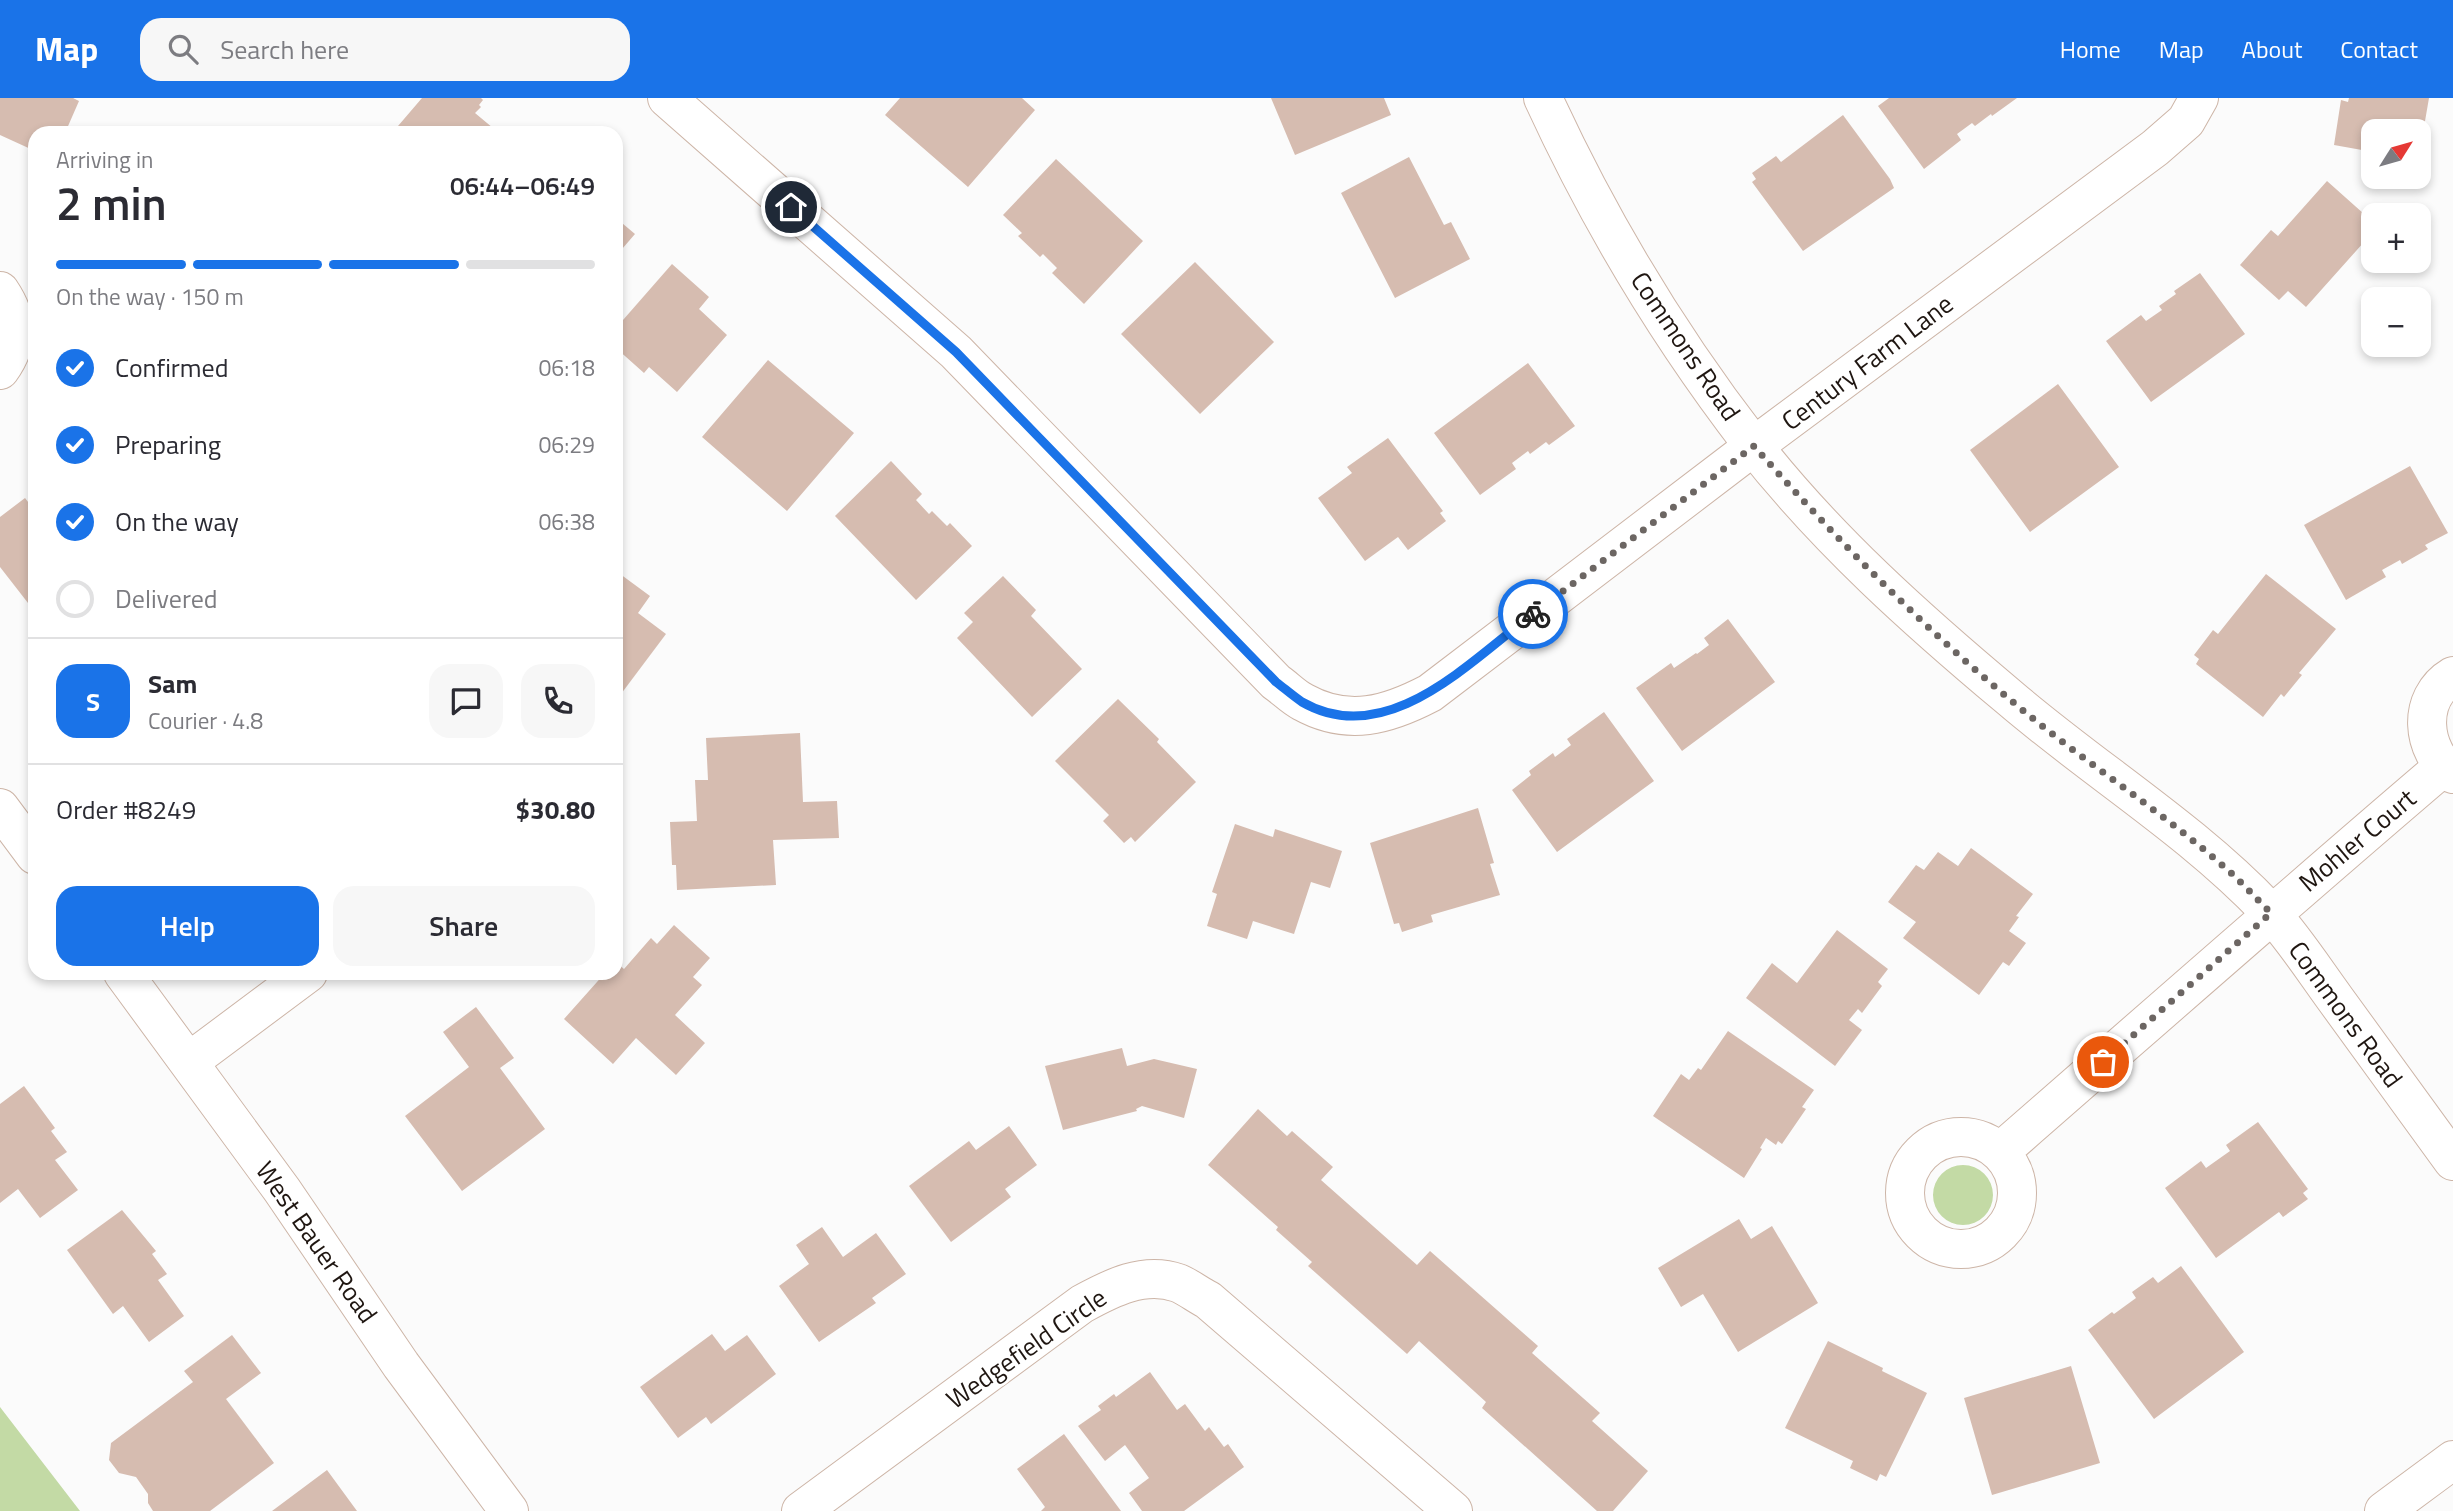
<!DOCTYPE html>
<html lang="en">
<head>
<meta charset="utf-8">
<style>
	:root { --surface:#fff; --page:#f7f7f7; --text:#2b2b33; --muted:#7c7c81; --line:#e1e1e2; --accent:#1a73e8 }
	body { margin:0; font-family:"Titillium Web",sans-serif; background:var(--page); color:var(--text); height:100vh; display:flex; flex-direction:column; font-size:26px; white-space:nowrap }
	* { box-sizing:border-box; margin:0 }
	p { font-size:23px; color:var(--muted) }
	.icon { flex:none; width:38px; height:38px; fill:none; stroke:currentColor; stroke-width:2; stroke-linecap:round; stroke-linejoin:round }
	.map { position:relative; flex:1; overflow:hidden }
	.details { position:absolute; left:28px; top:28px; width:595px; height:854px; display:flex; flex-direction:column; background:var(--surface); border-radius:21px; box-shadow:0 4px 10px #0003 }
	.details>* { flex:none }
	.needle { width:46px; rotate:53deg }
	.controls { position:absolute; left:2361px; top:21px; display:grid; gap:14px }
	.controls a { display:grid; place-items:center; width:70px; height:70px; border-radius:14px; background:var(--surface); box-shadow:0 4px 10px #0003; font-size:35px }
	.pin { position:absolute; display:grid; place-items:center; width:60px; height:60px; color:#fff; margin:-30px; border:4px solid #fff; border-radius:50%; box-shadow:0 2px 7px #0007 }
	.courier { position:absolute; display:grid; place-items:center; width:70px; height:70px; margin:-35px; border:5px solid #1a73e8; border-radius:50%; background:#fff; color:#222; box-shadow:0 2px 9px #0007 }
	.summary em { font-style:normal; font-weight:600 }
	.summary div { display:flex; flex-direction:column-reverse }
	.summary { display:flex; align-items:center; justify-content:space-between; height:119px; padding:0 28px }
	h1 { font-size:46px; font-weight:600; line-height:52px }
	.bar { display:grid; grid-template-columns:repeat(4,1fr); gap:10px 7px; align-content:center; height:84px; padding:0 28px }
	.bar i { height:9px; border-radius:5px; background:var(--line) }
	.bar .selected { background:var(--accent) }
	.bar p { grid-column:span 4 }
	.line { display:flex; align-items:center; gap:18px; padding:0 28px; border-top:2px solid var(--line) }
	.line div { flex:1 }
	.round { display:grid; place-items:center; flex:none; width:74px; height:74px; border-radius:21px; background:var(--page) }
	ol { padding:0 28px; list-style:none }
	li { display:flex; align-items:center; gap:21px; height:77px }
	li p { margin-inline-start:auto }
	li .icon { padding:7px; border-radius:50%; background:var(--accent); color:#fff; stroke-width:4 }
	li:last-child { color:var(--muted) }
	li i { width:38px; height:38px; border:4px solid var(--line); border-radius:50% }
	.primary-button { display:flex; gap:14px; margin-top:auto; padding:14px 28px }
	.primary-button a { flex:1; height:80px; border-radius:21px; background:var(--accent); color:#fff; font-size:28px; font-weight:600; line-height:80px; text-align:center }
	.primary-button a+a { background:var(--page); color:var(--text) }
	header { display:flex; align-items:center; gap:42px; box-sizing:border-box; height:98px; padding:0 35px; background:var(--accent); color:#fff }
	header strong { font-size:33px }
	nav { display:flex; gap:38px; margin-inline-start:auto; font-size:24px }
	.search { width:490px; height:63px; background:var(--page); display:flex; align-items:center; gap:18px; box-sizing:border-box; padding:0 24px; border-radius:21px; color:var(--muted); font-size:26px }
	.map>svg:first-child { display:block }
	.green { fill:#c3daa5 }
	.building { fill:#d6bcb0 }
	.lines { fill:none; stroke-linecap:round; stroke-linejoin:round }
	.minor-casing { stroke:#cdb5a7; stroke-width:40 }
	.minor { stroke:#fff; stroke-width:38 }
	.done { stroke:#6c6663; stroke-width:7; stroke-dasharray:0 12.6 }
	.route { stroke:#1a73e8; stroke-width:9 }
	.labels { text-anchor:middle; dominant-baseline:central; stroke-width:5; stroke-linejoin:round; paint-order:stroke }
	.street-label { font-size:26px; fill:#1f1611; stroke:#fff }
</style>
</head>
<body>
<header>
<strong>Map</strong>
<div class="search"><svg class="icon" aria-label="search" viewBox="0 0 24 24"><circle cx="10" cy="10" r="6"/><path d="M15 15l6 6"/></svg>Search here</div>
<nav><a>Home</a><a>Map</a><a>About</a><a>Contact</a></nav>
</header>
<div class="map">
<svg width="2453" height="1413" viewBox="0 0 2453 1413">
	<rect width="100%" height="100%" fill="#fbfbfb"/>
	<path class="green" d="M1933 1097a30 30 0 1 1 60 0a30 30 0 1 1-60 0Z
		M 0,1309 L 80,1413 L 0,1413 Z"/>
	<path class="building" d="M 0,0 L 73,0 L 79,3 L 65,35 L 35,35 L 35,53 L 0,37 Z
		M 422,0 L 481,0 L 483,2 L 479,7 L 481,9 L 475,15 L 499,35 L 392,35 Z
		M 900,0 L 1022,0 L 1035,12 L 968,89 L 885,17 Z
		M 1271,0 L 1384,0 L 1391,17 L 1295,57 Z
		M 1889,0 L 2017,0 L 1992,18 L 1991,16 L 1975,28 L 1972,25 L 1957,36 L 1961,42 L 1924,71 L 1878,8 Z
		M 2349,0 L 2429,0 L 2420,52 L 2418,33 L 2373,33 L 2373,54 L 2334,47 L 2341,2 L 2348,4 Z
		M 1843,17 L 1890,81 L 1894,90 L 1803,153 L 1752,84 L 1756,81 L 1752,75 L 1776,58 L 1781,64 Z
		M 1409,59 L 1444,127 L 1451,124 L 1470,161 L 1395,200 L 1341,95 Z
		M 1056,61 L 1143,143 L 1084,206 L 1052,175 L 1057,170 L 1043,156 L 1040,159 L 1018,138 L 1022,135 L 1003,117 Z
		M 2327,83 L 2373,124 L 2373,134 L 2306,209 L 2288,193 L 2279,202 L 2240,167 L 2271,132 L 2278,138 Z
		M 616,120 L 635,136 L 616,158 Z
		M 1195,164 L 1274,244 L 1200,316 L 1121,236 Z
		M 672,166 L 709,199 L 699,211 L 727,237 L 677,294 L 649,269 L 644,275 L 616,250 L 616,230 Z
		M 2200,175 L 2245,236 L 2151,304 L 2106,243 L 2141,217 L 2146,223 L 2162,212 L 2159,208 L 2176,196 L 2174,193 Z
		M 768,262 L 854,335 L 787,413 L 702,339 Z
		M 1528,265 L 1575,328 L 1549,347 L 1546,344 L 1530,356 L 1528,353 L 1512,365 L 1516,371 L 1480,397 L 1434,335 Z
		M 2058,286 L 2119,369 L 2030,434 L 1970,352 Z
		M 1388,340 L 1443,413 L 1440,415 L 1446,423 L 1408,452 L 1398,439 L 1365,463 L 1318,400 L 1352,375 L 1347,369 Z
		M 891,363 L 922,396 L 916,402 L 929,416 L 932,413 L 947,428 L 950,425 L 972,448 L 916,502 L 835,418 Z
		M 2410,368 L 2448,435 L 2425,447 L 2428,451 L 2402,466 L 2400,462 L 2382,472 L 2386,479 L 2346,502 L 2304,427 Z
		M 25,400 L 35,413 L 35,514 L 0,469 L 0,419 Z
		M 616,473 L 650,498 L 638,515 L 666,536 L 618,600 L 616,598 Z
		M 2266,476 L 2336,531 L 2299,575 L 2302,577 L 2284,599 L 2281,596 L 2263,619 L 2196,566 L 2199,561 L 2194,557 L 2213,532 L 2218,536 Z
		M 1003,478 L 1036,512 L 1031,518 L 1082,571 L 1032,619 L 957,540 L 973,524 L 964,515 Z
		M 1728,521 L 1775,584 L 1682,653 L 1636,590 L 1671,565 L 1674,570 L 1696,555 L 1697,556 L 1709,547 L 1704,540 Z
		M 1118,601 L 1159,641 L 1157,644 L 1196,684 L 1135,744 L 1131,739 L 1124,745 L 1103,723 L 1109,717 L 1055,663 Z
		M 1604,614 L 1654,683 L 1557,754 L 1512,692 L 1531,677 L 1529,673 L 1553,655 L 1555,659 L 1571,647 L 1567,641 Z
		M 800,635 L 803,704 L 837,703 L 839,740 L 773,742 L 776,787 L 677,792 L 676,767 L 672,767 L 670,724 L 697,723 L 695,682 L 708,682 L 706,640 Z
		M 1478,710 L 1494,765 L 1490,766 L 1500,797 L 1431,817 L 1433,824 L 1402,834 L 1399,825 L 1394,826 L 1370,745 Z
		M 1235,726 L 1273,739 L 1275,731 L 1342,753 L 1330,790 L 1311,784 L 1294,836 L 1253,823 L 1247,841 L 1207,828 L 1217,796 L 1212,794 Z
		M 1971,750 L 2033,796 L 2016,818 L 2019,819 L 2009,833 L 2026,845 L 2009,868 L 2003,864 L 1979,897 L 1903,840 L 1916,824 L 1888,804 L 1916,767 L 1924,772 L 1938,754 L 1958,768 Z
		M 674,827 L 710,860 L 693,879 L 702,887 L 675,917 L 705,945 L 676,977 L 636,940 L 613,966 L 564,921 L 605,875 L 616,875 L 616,864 L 624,871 L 651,840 L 657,846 Z
		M 1837,832 L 1888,871 L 1878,884 L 1882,888 L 1862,915 L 1858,911 L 1849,922 L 1862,932 L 1835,968 L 1746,900 L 1772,865 L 1797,885 Z
		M 476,909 L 514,960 L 500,970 L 545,1031 L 462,1093 L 405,1018 L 469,969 L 443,934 Z
		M 1728,933 L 1814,992 L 1802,1009 L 1806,1011 L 1782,1046 L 1778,1043 L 1776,1047 L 1766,1040 L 1760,1050 L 1762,1051 L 1744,1080 L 1653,1018 L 1681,976 L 1689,982 L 1698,970 L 1701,972 Z
		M 1122,950 L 1127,968 L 1154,961 L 1197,971 L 1184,1020 L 1142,1008 L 1136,1011 L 1137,1013 L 1063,1032 L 1045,968 Z
		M 24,988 L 55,1030 L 51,1033 L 67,1054 L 55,1062 L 78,1092 L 40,1120 L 18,1091 L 0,1105 L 0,1006 Z
		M 1258,1011 L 1287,1038 L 1292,1033 L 1333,1069 L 1321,1082 L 1417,1167 L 1430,1153 L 1538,1248 L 1532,1255 L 1600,1315 L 1592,1323 L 1648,1373 L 1613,1413 L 1597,1413 L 1482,1310 L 1486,1304 L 1419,1243 L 1407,1256 L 1308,1168 L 1312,1164 L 1276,1132 L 1278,1129 L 1208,1067 Z
		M 2258,1024 L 2308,1091 L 2303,1095 L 2308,1101 L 2283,1119 L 2279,1114 L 2216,1160 L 2165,1090 L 2201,1063 L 2206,1070 L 2230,1053 L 2226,1047 Z
		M 1009,1028 L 1037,1067 L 1005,1091 L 1011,1099 L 951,1144 L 909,1088 L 969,1043 L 976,1052 Z
		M 122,1112 L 156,1153 L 152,1156 L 167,1176 L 158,1182 L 184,1218 L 149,1244 L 123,1208 L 113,1216 L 67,1152 Z
		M 1739,1121 L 1751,1141 L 1772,1128 L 1818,1205 L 1738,1254 L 1703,1196 L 1681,1209 L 1658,1170 Z
		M 822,1129 L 843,1159 L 876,1135 L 906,1176 L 872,1200 L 876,1205 L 819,1244 L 779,1188 L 809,1166 L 796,1147 Z
		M 2181,1168 L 2244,1254 L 2154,1321 L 2088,1232 L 2112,1214 L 2114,1216 L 2136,1200 L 2132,1194 L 2153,1179 L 2158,1185 Z
		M 712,1236 L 725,1253 L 747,1237 L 776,1276 L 711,1326 L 706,1319 L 678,1340 L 640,1289 Z
		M 232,1237 L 261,1275 L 226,1301 L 274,1365 L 210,1413 L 153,1413 L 148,1405 L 148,1396 L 136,1379 L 119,1375 L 109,1362 L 111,1345 L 193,1284 L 184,1273 Z
		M 1828,1243 L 1883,1270 L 1882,1273 L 1927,1295 L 1886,1379 L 1880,1376 L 1877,1383 L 1850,1370 L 1853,1363 L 1785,1330 Z
		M 2071,1268 L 2100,1365 L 1992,1397 L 1964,1300 Z
		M 1150,1274 L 1177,1312 L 1185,1306 L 1205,1333 L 1209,1329 L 1224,1349 L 1228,1346 L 1244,1369 L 1184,1413 L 1142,1413 L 1129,1395 L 1149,1380 L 1125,1347 L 1105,1363 L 1078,1328 L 1101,1312 L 1098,1308 L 1114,1296 L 1116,1299 Z
		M 1064,1336 L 1121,1413 L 1041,1413 L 1045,1409 L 1017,1371 Z
		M 327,1372 L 357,1413 L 272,1413 Z"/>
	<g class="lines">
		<defs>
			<path id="minor" d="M 667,0 L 956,254 L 1276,584 C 1285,590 1293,599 1303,604 C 1348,629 1388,617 1430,595 L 1754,348 L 2155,50 L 2186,23 L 2199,0
				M 1543,0 C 1599,122 1670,240 1752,346 C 1826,441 1918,523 2010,600 C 2094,672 2191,731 2268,812 C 2293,839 2314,872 2336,902 C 2375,956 2414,1010 2453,1063
				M 0,193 C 19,221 20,244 0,272
				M 2453,578 C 2416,600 2421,653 2453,676
				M 0,710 L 35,757
				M 123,875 L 282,1092 L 401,1267 L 509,1413
				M 190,963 L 308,875
				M1905 1095a56 56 0 1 1 112 0a56 56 0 1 1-112 0Z
				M 2000,1054 C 2148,925 2294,796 2443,669
				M 801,1413 L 1082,1206 C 1111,1190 1144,1173 1178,1185 C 1188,1189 1198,1197 1208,1202 L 1453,1413
				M 2384,1413 L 2453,1362"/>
		</defs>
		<use href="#minor" class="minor-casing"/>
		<use href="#minor" class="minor"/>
	</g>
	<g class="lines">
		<path class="done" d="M 1533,516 L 1754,348 C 1844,450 1939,546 2046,631 C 2107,679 2172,722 2230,774 C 2244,787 2257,801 2271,815 L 2103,964"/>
		<path class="route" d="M 791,109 L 956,254 L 1276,584 C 1284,590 1293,598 1302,604 C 1387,653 1470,563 1533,516"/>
	</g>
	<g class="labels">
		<g class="street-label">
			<text transform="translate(1686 248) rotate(56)">Commons Road</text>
			<text transform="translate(1867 264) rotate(-37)">Century Farm Lane</text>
			<text transform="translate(2357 742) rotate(-40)">Mohler Court</text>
			<text transform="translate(2346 916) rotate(54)">Commons Road</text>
			<text transform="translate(317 1144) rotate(55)">West Bauer Road</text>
			<text transform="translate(1026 1250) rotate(-35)">Wedgefield Circle</text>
		</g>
	</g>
</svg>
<div class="controls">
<a><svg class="needle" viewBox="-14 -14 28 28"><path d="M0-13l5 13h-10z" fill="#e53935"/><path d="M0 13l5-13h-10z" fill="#7c7c81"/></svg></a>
<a>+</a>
<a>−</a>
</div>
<div class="pin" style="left:2103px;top:964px;background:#ea580c"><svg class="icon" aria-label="bag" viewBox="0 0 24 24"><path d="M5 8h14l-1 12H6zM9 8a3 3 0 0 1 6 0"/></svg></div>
<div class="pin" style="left:791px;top:109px;background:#1f2937"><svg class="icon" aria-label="home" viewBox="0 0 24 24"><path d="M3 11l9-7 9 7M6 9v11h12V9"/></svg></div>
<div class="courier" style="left:1533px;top:516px"><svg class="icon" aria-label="bike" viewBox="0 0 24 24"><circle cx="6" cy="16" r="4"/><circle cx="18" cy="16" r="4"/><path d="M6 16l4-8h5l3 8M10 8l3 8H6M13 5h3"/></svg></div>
<section class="details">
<div class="summary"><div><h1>2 min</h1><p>Arriving in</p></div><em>06:44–06:49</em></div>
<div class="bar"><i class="selected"></i><i class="selected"></i><i class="selected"></i><i></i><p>On the way · 150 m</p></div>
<ol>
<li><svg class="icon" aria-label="check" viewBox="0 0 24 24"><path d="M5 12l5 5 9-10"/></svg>Confirmed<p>06:18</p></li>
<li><svg class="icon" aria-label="check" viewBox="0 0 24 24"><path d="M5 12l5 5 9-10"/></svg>Preparing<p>06:29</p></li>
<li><svg class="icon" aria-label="check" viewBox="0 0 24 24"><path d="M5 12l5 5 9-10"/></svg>On the way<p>06:38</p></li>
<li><i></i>Delivered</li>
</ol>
<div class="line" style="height:126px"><b class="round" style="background:var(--accent);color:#fff">S</b><div><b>Sam</b><p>Courier · 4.8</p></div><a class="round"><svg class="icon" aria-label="chat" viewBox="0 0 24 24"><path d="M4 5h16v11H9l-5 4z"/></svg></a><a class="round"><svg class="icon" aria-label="phone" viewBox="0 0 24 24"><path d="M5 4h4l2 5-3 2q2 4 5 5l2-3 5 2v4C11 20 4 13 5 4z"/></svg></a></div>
<div class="line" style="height:91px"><div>Order #8249</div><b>$30.80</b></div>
<div class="primary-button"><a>Help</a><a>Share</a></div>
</section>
</div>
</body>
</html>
